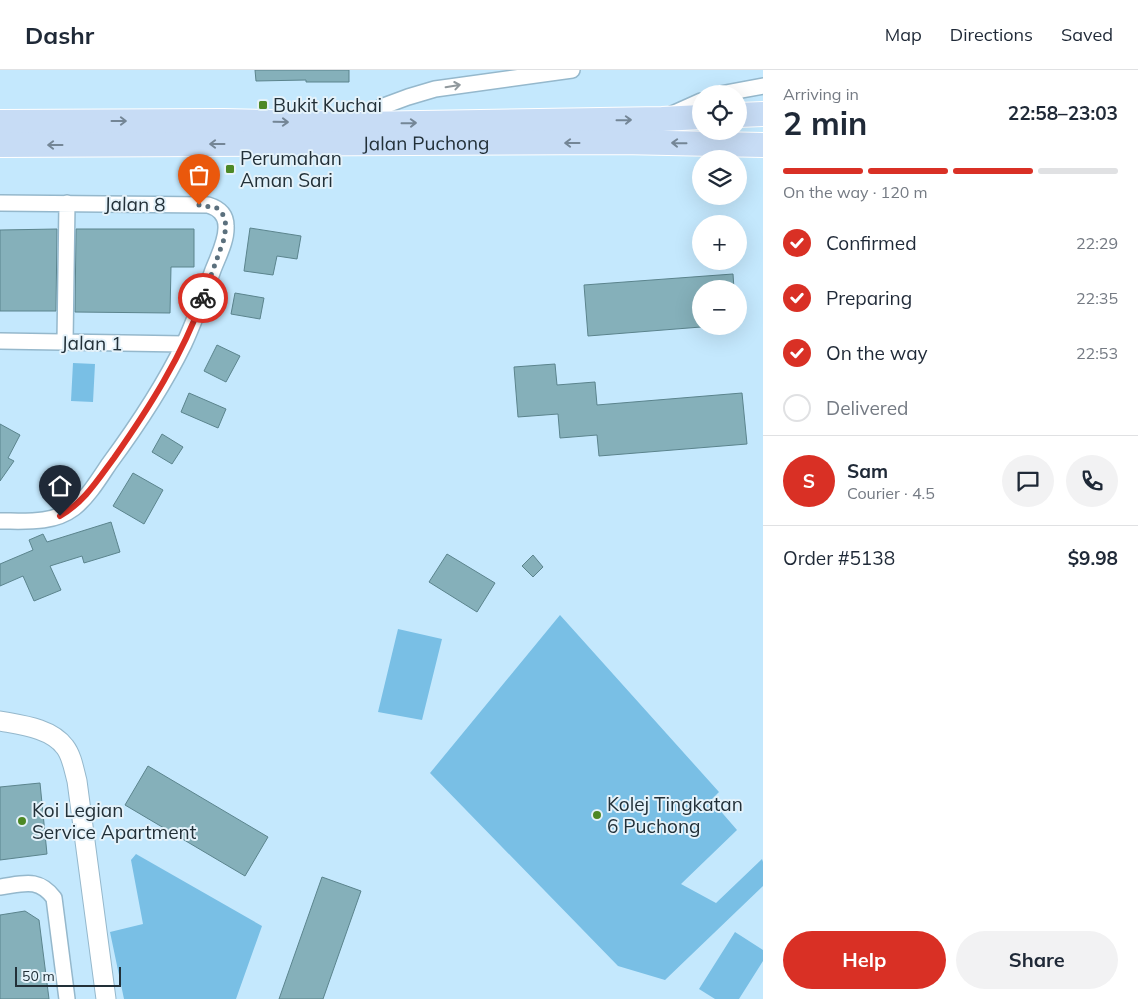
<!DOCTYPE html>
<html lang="en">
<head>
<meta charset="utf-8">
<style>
	:root { --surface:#fff; --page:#f2f2f3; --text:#1f2937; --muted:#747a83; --line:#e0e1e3; --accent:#d93025 }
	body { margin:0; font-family:Mulish,sans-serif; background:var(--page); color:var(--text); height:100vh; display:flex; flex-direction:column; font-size:19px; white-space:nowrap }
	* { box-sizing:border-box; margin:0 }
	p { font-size:16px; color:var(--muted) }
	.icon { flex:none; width:28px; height:28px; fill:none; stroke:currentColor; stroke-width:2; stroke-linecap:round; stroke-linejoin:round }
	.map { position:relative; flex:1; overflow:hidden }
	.drawer { display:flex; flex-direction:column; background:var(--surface); width:375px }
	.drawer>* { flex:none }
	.tools { position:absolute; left:692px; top:15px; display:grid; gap:10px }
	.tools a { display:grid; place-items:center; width:55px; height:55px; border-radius:50%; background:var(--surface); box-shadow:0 5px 20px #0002; font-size:25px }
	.scale { position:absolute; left:15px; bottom:12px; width:106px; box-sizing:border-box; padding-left:5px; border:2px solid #223038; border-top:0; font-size:14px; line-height:18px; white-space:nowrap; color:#223038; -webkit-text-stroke:4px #e4f2fa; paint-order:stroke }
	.pin { position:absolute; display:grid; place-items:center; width:42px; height:42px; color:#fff; margin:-51px -21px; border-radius:50% 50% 50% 0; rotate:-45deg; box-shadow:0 0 5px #0007 }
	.pin .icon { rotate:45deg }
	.courier { position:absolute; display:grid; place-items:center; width:50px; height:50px; margin:-25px; border:4px solid #d93025; border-radius:50%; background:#fff; color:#222; box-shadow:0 1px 6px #0007 }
	.head em { font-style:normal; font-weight:700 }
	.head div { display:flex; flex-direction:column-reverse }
	.head { display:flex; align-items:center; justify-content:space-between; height:85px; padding:0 20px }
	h1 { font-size:32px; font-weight:700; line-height:38px }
	.bar { display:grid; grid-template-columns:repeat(4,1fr); gap:8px 5px; align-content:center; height:60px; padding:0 20px }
	.bar i { height:6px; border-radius:4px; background:var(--line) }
	.bar .on { background:var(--accent) }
	.bar p { grid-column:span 4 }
	.line { display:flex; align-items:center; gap:12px; padding:0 20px; border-top:1px solid var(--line) }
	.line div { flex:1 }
	.round { display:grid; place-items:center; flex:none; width:52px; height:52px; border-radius:26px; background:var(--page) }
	ol { padding:0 20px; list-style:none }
	li { display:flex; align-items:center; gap:15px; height:55px }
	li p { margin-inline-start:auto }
	li .icon { padding:5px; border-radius:50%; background:var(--accent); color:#fff; stroke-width:4 }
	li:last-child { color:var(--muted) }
	li i { width:28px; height:28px; border:2px solid var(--line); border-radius:50% }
	.primary-button { display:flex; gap:10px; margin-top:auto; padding:10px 20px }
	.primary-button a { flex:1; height:58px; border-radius:30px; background:var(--accent); color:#fff; font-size:20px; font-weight:700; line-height:58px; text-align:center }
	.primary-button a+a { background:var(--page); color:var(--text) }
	header { display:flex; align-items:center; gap:30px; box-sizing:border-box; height:70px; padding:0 25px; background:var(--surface); border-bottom:1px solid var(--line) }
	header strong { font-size:24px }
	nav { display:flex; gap:28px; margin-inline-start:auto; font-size:18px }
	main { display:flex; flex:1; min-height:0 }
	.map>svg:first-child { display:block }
	.green { fill:#79bfe5 }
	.building { fill:#85b0ba; stroke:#5b848d }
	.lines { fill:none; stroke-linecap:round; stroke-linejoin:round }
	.minor-casing { stroke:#95b8cc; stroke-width:18 }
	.tertiary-casing { stroke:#95b8cc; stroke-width:21 }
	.primary-casing { stroke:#fff; stroke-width:26 }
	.minor { stroke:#fff; stroke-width:15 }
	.tertiary { stroke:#fff; stroke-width:19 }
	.primary { stroke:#c7dcf5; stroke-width:24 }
	.oneway { stroke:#90989c }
	.oneway2 { stroke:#748696 }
	.done { stroke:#5b707d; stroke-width:5; stroke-dasharray:0 9 }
	.route { stroke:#d93025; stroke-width:6 }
	.poi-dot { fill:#4d8825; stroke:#e4f2fa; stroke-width:2 }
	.labels { text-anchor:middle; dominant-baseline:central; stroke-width:4; stroke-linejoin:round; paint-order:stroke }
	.poi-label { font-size:19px; fill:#223038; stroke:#e4f2fa; text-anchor:start }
	.street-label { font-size:19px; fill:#223038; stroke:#e4f2fa }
</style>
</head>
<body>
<header>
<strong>Dashr</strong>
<nav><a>Map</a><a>Directions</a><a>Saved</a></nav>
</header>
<main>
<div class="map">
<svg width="763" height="929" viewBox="0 0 763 929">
	<rect width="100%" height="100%" fill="#c4e8fd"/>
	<path class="green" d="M 73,293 L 95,294 L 93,332 L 71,331 Z
		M 560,545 L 719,722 L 711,730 L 737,760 L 681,814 L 716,833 L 762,789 L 763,792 L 763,816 L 665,910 L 618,896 L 430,703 Z
		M 398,559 L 442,569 L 422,650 L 378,642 Z
		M 136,784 L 262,856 L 236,929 L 124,929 L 110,862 L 143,854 L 131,790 Z
		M 735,862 L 763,880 L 763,891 L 739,929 L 715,929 L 699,919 Z"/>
	<path class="building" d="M 255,0 L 349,0 L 349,12 L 306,12 L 306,10 L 256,11 Z
		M 250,158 L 301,166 L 297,189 L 277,186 L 273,205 L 244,201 Z
		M 57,159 L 56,241 L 0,241 L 0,160 Z
		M 76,159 L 194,159 L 194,197 L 171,197 L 170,243 L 75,242 Z
		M 733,204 L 734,219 L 701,219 L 701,257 L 588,266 L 584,215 Z
		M 235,223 L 264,228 L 260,249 L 231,244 Z
		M 217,275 L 240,286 L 226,312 L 204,301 Z
		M 555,294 L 557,315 L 595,312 L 597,335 L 742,323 L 747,374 L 599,386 L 597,365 L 560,368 L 558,344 L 518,347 L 514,297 Z
		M 189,323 L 226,339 L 218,358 L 181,342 Z
		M 0,354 L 20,365 L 8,388 L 14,391 L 0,411 Z
		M 162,364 L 183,377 L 172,394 L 152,382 Z
		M 133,403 L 163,420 L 144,454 L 113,436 Z
		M 111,452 L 120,482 L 84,493 L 82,486 L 50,496 L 61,520 L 34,531 L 23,506 L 0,516 L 0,494 L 33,480 L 29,470 L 43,464 L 47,472 Z
		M 447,484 L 495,513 L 477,542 L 429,512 Z
		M 533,485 L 543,497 L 533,507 L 522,496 Z
		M 148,696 L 268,767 L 245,806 L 125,735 Z
		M 40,713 L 47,784 L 0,790 L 0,717 Z
		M 322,807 L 361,821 L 323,929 L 279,929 Z
		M 25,841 L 39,850 L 49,929 L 0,929 L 0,845 Z"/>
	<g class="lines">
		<defs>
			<path id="minor" d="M 720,24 L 763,16
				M 672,44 L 701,31
				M 361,54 L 381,37 L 408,27 L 435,19 L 572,0
				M 0,133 L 208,135 C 218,138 226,144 226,156 C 227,170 218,187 213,200 C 204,225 195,250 184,274 C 163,317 137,356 109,394 C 99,409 88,427 74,438 C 53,454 25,451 0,451
				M 0,271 L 184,274
				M 65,272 L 67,133
				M 0,817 C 23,814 38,807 54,828 L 67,929"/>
			<path id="tertiary" d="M 0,651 C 21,655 51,658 65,677 C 72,686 74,700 77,711 L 106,929"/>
			<g id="primary">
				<path d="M 739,45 L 763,44"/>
				<path d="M 0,52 L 223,51 L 361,54 L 662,49 L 701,47"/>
				<path id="s1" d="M 0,75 L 621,72 L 763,75"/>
			</g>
		</defs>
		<use href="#minor" class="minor-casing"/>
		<use href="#tertiary" class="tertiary-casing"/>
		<use href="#primary" class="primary-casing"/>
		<use href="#minor" class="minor"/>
		<use href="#tertiary" class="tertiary"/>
		<use href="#primary" class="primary"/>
	</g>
	<defs><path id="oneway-shaft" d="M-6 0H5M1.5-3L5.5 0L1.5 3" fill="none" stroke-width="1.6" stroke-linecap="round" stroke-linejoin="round" transform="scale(1.25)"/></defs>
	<use class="oneway" href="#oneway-shaft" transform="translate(453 16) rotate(-9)"/>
	<g class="oneway2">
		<use href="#oneway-shaft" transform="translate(624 50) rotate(-1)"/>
		<use href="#oneway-shaft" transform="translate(119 51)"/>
		<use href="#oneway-shaft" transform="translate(281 52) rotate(1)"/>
		<use href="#oneway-shaft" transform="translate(409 53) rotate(-1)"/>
		<use href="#oneway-shaft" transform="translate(572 73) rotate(180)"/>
		<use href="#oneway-shaft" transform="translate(679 73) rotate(-179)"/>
		<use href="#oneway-shaft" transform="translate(217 74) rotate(180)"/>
		<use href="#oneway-shaft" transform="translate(55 75) rotate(180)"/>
	</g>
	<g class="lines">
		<path class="done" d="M 199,135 L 217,138 L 224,146 L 226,156 L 224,169 L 203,228"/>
		<path class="route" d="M 60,446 C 84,432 97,411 114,388 C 149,338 182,286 203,228"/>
	</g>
	<g class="poi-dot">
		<rect x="258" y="30" width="10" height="10" rx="2.5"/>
		<rect x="225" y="94" width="10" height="10" rx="2.5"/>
		<circle cx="597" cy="745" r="5"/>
		<circle cx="22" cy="751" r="5"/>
	</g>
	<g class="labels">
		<g class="poi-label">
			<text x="273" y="35">Bukit Kuchai</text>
			<text x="240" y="88">Perumahan<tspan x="240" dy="22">Aman Sari</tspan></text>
			<text x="607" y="734">Kolej Tingkatan<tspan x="607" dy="22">6 Puchong</tspan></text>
			<text x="32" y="740">Koi Legian<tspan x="32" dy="22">Service Apartment</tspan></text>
		</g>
		<g class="street-label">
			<text stroke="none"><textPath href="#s1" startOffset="426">Jalan Puchong</textPath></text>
			<text transform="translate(135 134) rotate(1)">Jalan 8</text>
			<text transform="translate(92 273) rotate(1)">Jalan 1</text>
		</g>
	</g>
</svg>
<div class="tools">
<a><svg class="icon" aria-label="locate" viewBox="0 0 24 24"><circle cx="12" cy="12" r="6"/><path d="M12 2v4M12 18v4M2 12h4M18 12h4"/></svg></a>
<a><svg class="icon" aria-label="layers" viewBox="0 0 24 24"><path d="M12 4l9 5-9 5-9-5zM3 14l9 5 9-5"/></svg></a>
<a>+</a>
<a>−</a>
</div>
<div class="scale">50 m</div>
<div class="pin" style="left:199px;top:135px;background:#ea580c"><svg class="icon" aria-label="bag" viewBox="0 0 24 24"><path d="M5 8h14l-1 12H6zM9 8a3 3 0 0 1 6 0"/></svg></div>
<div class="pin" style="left:60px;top:446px;background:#1f2937"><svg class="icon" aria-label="home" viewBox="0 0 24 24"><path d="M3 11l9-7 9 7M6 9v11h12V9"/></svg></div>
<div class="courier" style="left:203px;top:228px"><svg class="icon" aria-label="bike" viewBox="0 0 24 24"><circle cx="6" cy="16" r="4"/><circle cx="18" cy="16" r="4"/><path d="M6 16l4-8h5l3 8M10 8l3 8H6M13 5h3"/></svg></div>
</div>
<section class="drawer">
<div class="head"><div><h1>2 min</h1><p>Arriving in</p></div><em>22:58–23:03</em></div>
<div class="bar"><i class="on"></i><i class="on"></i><i class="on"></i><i></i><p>On the way · 120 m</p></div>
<ol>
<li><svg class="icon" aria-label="check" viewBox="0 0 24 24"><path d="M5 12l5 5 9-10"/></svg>Confirmed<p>22:29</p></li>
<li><svg class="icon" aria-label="check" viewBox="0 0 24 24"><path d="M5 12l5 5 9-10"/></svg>Preparing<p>22:35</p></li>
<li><svg class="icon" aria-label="check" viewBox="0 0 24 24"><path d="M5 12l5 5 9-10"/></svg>On the way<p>22:53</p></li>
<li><i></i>Delivered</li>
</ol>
<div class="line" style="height:90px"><b class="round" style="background:var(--accent);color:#fff">S</b><div><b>Sam</b><p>Courier · 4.5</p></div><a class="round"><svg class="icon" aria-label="chat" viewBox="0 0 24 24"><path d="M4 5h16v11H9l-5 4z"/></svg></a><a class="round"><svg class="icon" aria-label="phone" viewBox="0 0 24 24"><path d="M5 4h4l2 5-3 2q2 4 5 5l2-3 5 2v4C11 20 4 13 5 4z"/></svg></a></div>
<div class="line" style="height:65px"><div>Order #5138</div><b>$9.98</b></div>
<div class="primary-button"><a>Help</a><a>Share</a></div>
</section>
</main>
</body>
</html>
